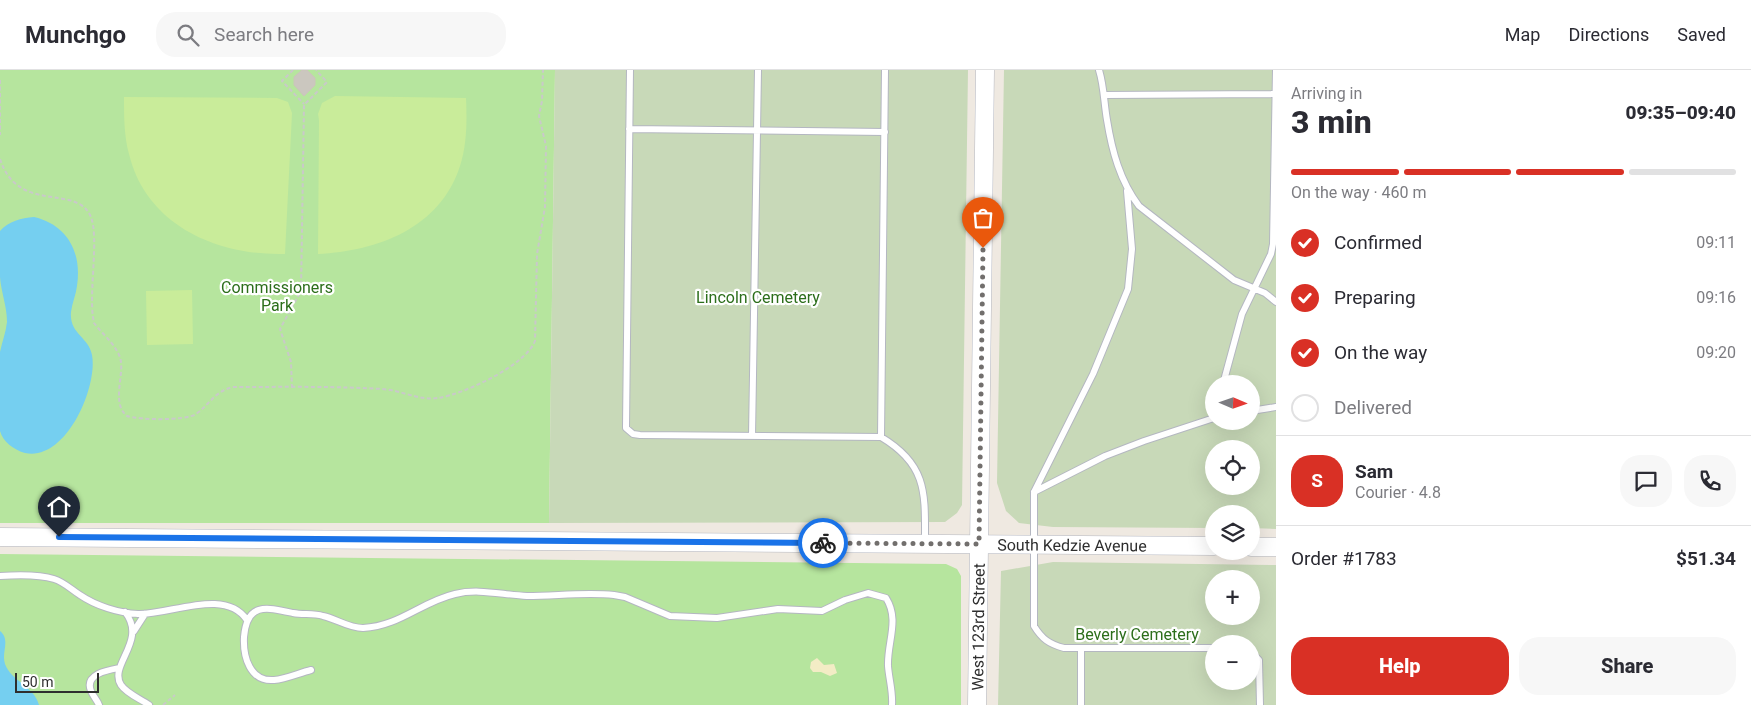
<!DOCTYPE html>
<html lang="en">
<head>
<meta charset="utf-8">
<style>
	:root { --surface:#fff; --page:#f7f7f7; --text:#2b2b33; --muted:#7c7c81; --line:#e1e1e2; --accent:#d93025 }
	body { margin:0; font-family:Roboto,sans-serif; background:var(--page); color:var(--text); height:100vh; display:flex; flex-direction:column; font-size:19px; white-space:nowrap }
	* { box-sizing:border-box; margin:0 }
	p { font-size:16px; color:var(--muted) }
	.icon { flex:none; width:28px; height:28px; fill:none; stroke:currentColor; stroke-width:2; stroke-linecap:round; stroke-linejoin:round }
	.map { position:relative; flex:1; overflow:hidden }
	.side { display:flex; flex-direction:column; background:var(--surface); width:475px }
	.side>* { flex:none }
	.needle { width:32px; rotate:92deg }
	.tools { position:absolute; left:1205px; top:305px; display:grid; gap:10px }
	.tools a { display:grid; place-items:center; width:55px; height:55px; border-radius:50%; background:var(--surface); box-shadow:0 5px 20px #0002; font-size:25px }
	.scale { position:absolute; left:15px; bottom:12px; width:84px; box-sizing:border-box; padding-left:5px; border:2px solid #2e2e2e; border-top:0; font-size:14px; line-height:18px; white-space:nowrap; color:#2e2e2e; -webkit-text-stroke:4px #fff; paint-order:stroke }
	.pin { position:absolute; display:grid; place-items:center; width:42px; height:42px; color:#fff; margin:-51px -21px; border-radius:50% 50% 50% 0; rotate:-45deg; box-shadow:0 0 5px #0007 }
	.pin .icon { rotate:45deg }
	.courier { position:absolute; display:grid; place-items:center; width:50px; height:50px; margin:-25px; border:4px solid #1a73e8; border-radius:50%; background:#fff; color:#222; box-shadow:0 1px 6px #0007 }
	.head em { font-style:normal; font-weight:800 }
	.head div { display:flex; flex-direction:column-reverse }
	.head { display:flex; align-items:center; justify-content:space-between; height:85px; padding:0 15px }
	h1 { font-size:32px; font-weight:800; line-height:38px }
	.bar { display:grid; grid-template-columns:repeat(4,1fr); gap:8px 5px; align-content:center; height:60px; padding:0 15px }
	.bar i { height:6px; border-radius:4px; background:var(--line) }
	.bar .active { background:var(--accent) }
	.bar p { grid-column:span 4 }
	.line { display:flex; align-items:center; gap:12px; padding:0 15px; border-top:1px solid var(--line) }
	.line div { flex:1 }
	.round { display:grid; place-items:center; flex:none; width:52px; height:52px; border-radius:20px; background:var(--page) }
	ol { padding:0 15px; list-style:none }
	li { display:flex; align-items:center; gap:15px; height:55px }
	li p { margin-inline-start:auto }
	li .icon { padding:5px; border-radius:50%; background:var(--accent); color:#fff; stroke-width:4 }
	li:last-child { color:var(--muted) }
	li i { width:28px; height:28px; border:2px solid var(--line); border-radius:50% }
	.action { display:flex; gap:10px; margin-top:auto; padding:10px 15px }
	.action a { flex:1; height:58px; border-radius:20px; background:var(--accent); color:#fff; font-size:20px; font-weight:800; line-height:58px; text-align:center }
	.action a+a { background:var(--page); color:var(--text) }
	header { display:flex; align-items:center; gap:30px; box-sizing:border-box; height:70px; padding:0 25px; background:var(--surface); border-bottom:1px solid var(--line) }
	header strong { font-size:24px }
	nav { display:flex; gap:28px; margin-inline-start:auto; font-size:18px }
	.search { width:350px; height:45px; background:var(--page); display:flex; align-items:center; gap:12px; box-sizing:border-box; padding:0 18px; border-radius:20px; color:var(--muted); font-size:19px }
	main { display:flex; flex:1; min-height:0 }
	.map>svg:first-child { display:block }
	.green { fill:#b6e59e }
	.sand { fill:#f3ecc5 }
	.cemetery { fill:#c8d9b8; fill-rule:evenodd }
	.pitch { fill:#c9ec9a }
	.water { fill:#75cff0 }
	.building { fill:#cbc7bf; stroke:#cbc5ba }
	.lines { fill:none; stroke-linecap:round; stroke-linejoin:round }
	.lane-casing { stroke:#b4b7c1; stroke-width:8 }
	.secondary-casing { stroke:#b4b7c1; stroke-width:19 }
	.path { stroke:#c9c9c9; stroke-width:2; stroke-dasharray:4 2.5; stroke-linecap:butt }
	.lane { stroke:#fff; stroke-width:6 }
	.secondary { stroke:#fff; stroke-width:18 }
	.done { stroke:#726f6d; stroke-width:5; stroke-dasharray:0 9 }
	.route { stroke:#1a73e8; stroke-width:6 }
	.labels { text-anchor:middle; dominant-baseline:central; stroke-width:4.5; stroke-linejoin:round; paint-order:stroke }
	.park-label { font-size:16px; fill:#2c6e1b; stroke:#fff }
	.street-label { font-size:16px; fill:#2e2e2e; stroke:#fff }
</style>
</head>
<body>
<header>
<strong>Munchgo</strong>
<div class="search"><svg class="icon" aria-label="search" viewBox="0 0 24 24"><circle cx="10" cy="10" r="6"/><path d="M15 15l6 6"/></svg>Search here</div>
<nav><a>Map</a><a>Directions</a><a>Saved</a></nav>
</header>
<main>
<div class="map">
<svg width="1276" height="635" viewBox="0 0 1276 635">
	<rect width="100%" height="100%" fill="#efe9e1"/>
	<path class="green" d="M 0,0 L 555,0 L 549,453 L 0,453 Z
		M 0,484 L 946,494 L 957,499 L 961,506 L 961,635 L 0,635 Z"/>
	<path class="sand" d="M 817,588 L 824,595 L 834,594 L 837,603 L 830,606 L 821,602 L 813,602 L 810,598 L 811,592 Z"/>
	<path class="cemetery" d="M 555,0 L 968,0 L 962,435 L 957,443 L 945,452 L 549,453 Z
		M 1004,0 L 1276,0 L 1276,459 L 1251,458 L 1251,444 L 1214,444 L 1214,458 L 1053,457 L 1019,453 L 1006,441 L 997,413 ZM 1214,314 L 1251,314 L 1251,351 L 1214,351 ZM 1214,379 L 1251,379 L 1251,416 L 1214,416 Z
		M 1053,492 L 1276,495 L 1276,635 L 998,635 L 1001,501 ZM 1214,509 L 1251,509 L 1251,546 L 1214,546 ZM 1214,574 L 1251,574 L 1251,611 L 1214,611 Z"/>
	<path class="pitch" d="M 335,26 L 466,28 C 467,50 467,75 460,96 C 440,158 378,181 318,184 L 319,50 L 318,44 L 322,33 Z
		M 124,27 L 277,28 L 288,32 L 292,43 L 285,184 C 217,186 146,155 129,84 C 124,66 124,46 124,27 Z
		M 192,220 L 193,274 L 147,275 L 146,221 Z"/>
	<path class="water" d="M 34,147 C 68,155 82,183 77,216 C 76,225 72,233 71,242 C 69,264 89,267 92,285 C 98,317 66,392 25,383 C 14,380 3,372 0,361 C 0,351 0,293 0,282 C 2,272 6,262 7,252 C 7,236 1,222 0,207 C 0,192 0,176 0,161 C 9,151 21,148 34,147 Z
		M 0,561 C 11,570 1,582 5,594 C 11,611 34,616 39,635 L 0,635 Z"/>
	<path class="building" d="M 302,0 L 307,0 L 315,8 L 315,15 L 304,26 L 294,15 L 294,7 Z"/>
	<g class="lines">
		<defs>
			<path id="lane" d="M 630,0 L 626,358 L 633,364 L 640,365 L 881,367 C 928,395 925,424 925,473
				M 1099,0 C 1104,16 1104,33 1107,50 C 1112,81 1120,111 1139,136 L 1234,210 L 1265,223 L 1276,232
				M 1104,25 L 1275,24
				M 629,59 L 885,62
				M 1127,121 L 1132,179 L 1128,219 L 1093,304 L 1034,422 L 1034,556 C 1042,569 1049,574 1064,578 L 1214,578
				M 1223,314 L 1242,244 L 1271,184 L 1273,174 L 1276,0
				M 1251,341 L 1276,337
				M 752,366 L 758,0
				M 881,367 L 885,0
				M 1034,422 L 1105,386 L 1144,371 L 1214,348
				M 0,506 C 16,505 38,504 54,509 C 64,512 72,520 80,525 C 96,536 119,543 138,544 C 170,545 225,517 247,550
				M 125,542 C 148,571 108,595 121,615 C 127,624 141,629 149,635
				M 134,561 L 145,544
				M 1251,582 L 1259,590 L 1260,635
				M 311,600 C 299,603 286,609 274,610 C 250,612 243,587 244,567 C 247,532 266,537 293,543 C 303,545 313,543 323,546 C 337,549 348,558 363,558 C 400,556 421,532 455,524 C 479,518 502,525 527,526 C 556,526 585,522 614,525 L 625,527 L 670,546 L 717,548 L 778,539 L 822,541 L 845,530 L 868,523 L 886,528 C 900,550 887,572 888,596 C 889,609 893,622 892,635
				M 99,635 C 97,630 93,626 91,621 C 84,604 108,600 119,598
				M 1081,635 L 1081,578"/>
			<g id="secondary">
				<path id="s1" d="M 0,467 L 1214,476"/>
				<path d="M 1251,477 L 1276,477"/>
				<path id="s2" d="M 977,635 L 985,0"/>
			</g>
		</defs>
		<use href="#lane" class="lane-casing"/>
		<use href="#secondary" class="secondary-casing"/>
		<path class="path" d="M 293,0 L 282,11 L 304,34
			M 0,10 L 0,65
			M 0,89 C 18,145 77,113 91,147 C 99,169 89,220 93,247 L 94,253 C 103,265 119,277 121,292 C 123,308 112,334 127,346 C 139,350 185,351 196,344 C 210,334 215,321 233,317 C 282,317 332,316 382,319 C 401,320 419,331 438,328 C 464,324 525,296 535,271 L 537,184 L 545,137 L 546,76 L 539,46 L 542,31 L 543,0
			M 292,318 L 291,292 L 280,259 L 301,221 L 304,35 L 327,12 L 316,0
			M 163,635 L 175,625"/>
		<use href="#lane" class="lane"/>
		<use href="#secondary" class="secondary"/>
	</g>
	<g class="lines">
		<path class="done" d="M 823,473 L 979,474 L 983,178"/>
		<path class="route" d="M 59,467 L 823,473"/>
	</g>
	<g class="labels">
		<g class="park-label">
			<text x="277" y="217">Commissioners<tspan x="277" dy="18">Park</tspan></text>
			<text x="758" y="227">Lincoln Cemetery</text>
			<text x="1137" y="564">Beverly Cemetery</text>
		</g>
		<g class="street-label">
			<text stroke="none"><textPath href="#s1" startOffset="1072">South Kedzie Avenue</textPath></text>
			<text stroke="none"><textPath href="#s2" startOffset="78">West 123rd Street</textPath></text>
		</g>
	</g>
</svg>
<div class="tools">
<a><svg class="needle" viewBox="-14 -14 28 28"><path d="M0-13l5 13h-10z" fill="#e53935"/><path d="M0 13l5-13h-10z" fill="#7c7c81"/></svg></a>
<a><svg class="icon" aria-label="locate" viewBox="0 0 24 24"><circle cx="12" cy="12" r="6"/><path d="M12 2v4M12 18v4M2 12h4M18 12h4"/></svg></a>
<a><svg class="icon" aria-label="layers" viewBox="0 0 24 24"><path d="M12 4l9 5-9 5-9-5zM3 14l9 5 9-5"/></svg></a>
<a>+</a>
<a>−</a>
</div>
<div class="scale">50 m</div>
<div class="pin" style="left:983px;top:178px;background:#ea580c"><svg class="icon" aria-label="bag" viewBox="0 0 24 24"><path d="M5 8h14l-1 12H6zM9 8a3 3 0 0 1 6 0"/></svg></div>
<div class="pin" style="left:59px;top:467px;background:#1f2937"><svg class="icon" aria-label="home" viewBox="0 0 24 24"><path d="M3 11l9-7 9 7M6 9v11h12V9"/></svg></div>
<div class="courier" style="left:823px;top:473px"><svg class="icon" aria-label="bike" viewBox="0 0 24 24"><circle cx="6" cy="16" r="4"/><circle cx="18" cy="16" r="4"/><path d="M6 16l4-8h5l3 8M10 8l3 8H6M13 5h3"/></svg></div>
</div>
<section class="side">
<div class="head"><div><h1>3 min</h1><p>Arriving in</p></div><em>09:35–09:40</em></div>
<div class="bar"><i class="active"></i><i class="active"></i><i class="active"></i><i></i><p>On the way · 460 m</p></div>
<ol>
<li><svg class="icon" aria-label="check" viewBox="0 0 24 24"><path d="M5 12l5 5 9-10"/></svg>Confirmed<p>09:11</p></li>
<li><svg class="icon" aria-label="check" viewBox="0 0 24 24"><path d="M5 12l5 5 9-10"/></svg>Preparing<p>09:16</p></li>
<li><svg class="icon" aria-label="check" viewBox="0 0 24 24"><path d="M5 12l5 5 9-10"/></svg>On the way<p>09:20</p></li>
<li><i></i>Delivered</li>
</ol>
<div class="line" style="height:90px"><b class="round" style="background:var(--accent);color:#fff">S</b><div><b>Sam</b><p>Courier · 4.8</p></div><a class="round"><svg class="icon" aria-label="chat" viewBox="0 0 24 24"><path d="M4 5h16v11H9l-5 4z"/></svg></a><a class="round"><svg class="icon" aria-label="phone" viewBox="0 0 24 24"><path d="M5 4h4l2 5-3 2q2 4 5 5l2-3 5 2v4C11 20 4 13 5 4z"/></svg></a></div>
<div class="line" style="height:65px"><div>Order #1783</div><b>$51.34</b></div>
<div class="action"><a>Help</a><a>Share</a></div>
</section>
</main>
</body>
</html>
